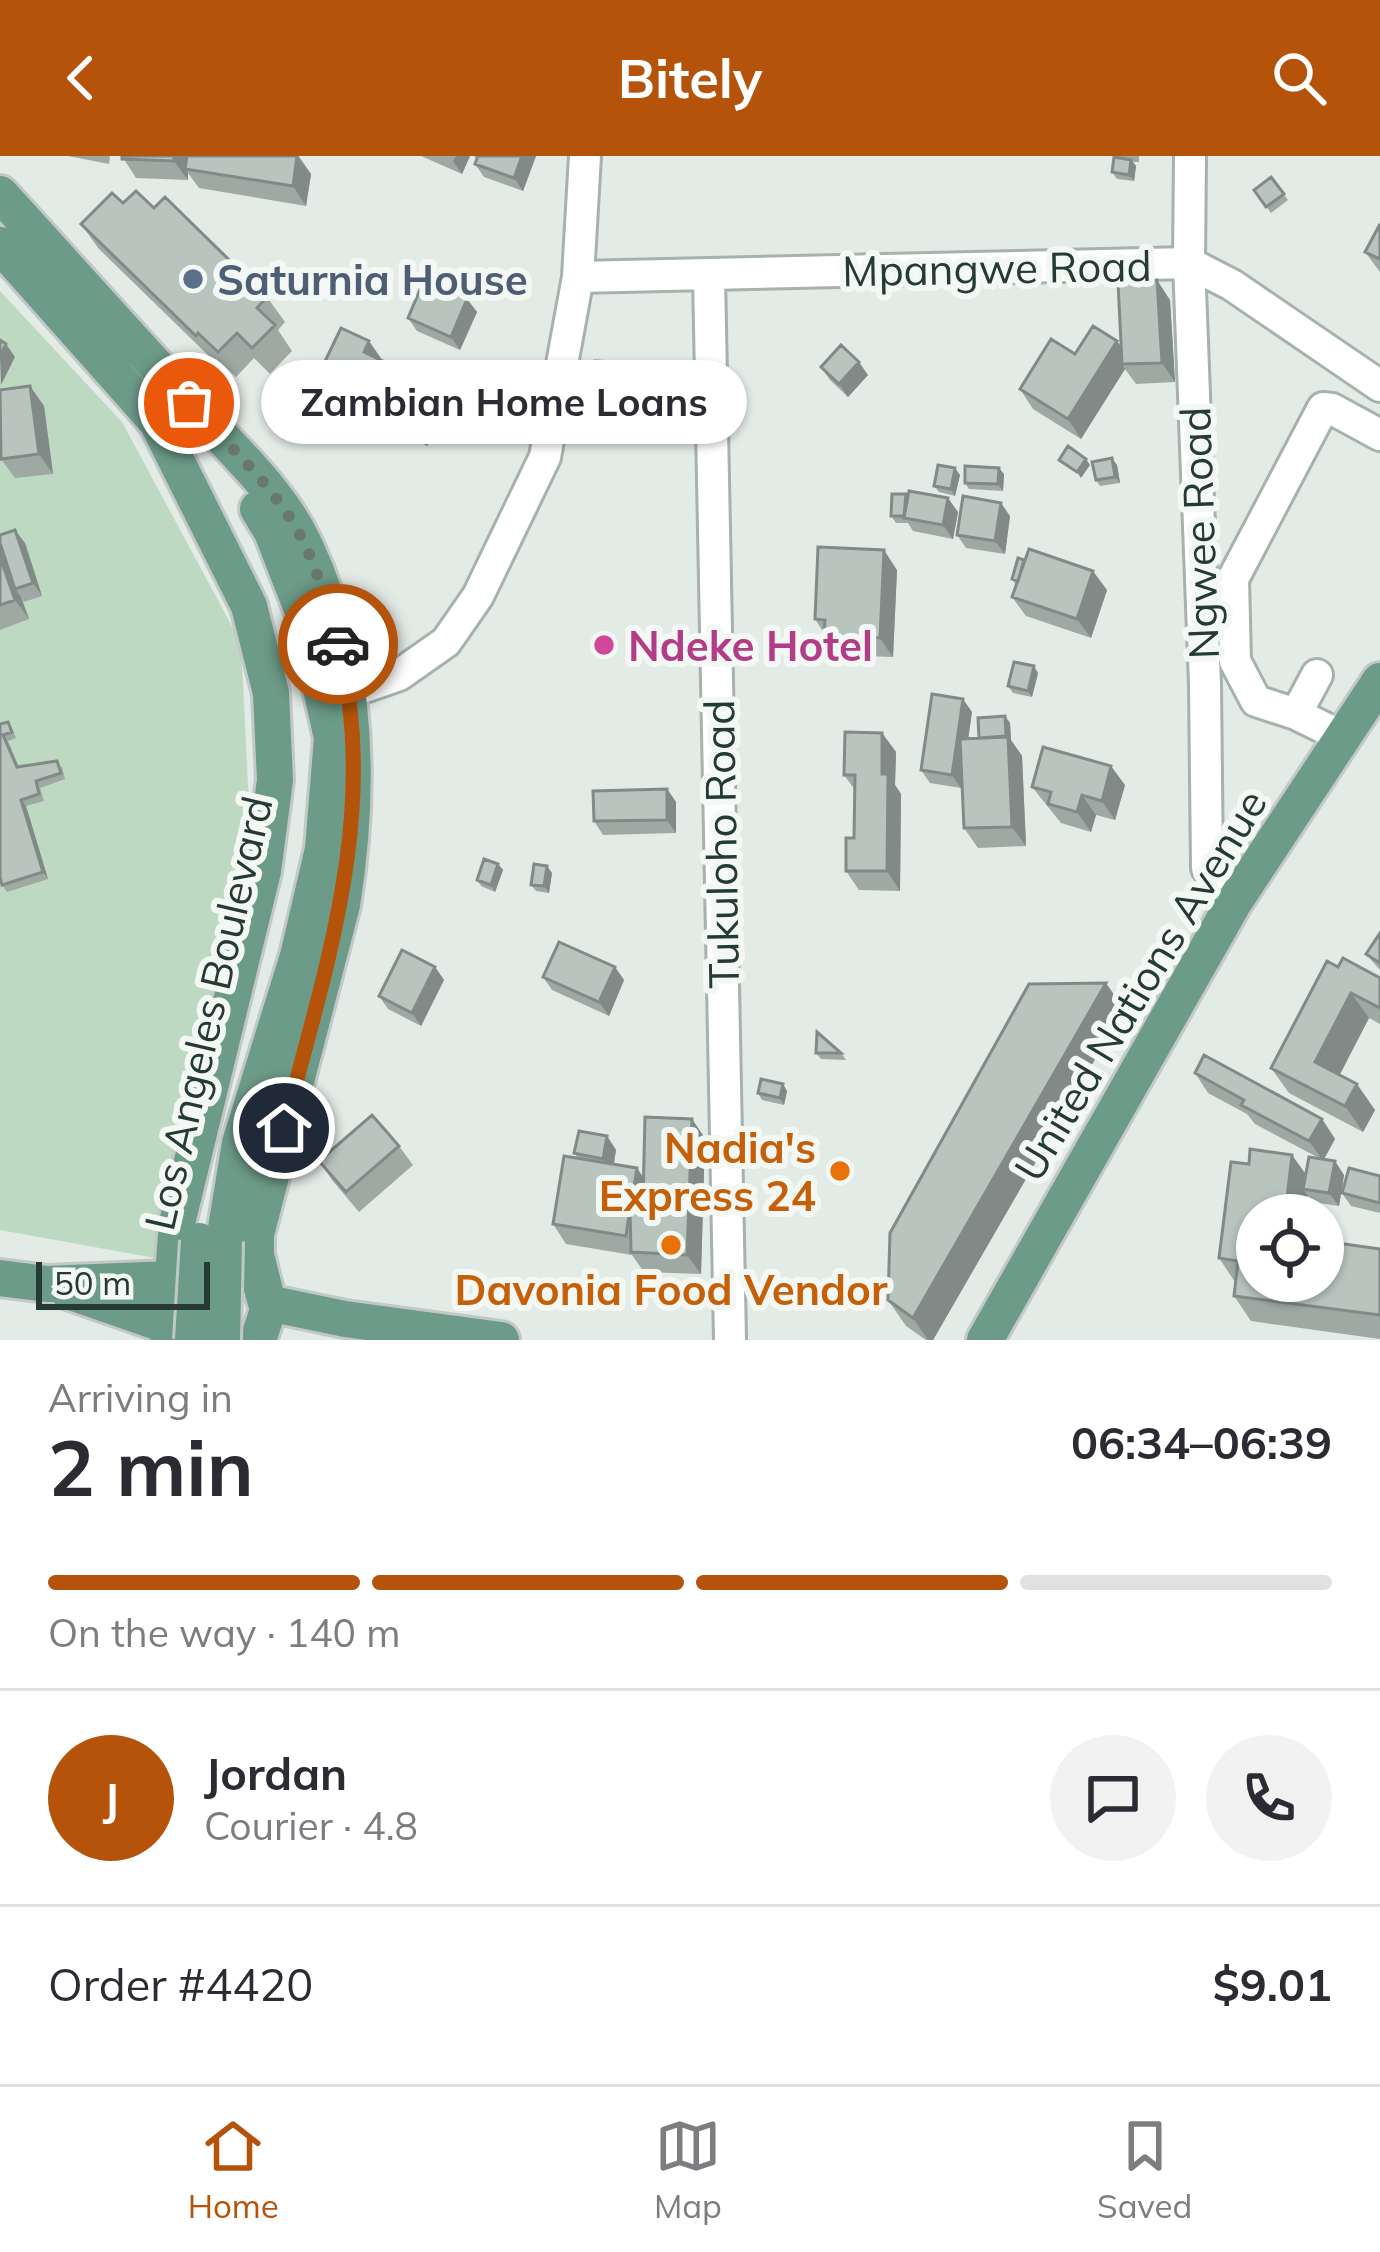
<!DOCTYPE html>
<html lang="en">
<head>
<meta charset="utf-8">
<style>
	:root { --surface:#fff; --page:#f2f2f3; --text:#2b2b33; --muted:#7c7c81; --line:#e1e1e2; --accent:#b45309 }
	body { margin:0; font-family:Mulish,sans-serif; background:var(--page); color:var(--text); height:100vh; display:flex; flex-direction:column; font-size:45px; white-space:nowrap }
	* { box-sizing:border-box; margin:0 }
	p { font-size:39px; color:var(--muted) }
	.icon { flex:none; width:66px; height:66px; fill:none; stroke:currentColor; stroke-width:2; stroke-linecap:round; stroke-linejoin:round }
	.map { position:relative; height:1184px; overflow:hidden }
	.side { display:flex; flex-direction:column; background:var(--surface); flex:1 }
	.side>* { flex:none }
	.controls { position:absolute; left:1236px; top:1038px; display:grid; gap:24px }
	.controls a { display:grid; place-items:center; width:108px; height:108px; border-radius:50%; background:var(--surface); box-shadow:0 3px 9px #0004; font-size:60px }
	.scale { position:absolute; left:36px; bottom:30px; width:174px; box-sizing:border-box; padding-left:12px; border:6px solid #253a32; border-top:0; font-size:33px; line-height:42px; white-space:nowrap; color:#253a32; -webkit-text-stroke:9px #f3f8f5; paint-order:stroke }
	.pin { position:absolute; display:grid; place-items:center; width:102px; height:102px; color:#fff; margin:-51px; border:6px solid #fff; border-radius:50%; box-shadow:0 3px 12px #0007 }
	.courier { position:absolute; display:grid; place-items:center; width:120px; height:120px; margin:-60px; border:9px solid #b45309; border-radius:50%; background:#fff; color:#222; box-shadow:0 3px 15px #0007 }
	.bubble { position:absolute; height:84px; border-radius:42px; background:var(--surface); box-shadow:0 3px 9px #0004; font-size:39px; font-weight:700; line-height:84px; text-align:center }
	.overview em { font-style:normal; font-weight:700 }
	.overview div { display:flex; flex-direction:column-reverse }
	.overview { display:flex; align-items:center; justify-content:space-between; height:204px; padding:0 48px }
	h1 { font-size:78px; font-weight:700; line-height:90px }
	.bar { display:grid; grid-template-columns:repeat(4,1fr); gap:18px 12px; align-content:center; height:144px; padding:0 48px }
	.bar i { height:15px; border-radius:9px; background:var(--line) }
	.bar .active { background:var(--accent) }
	.bar p { grid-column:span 4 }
	.line { display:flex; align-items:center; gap:30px; padding:0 48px; border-top:3px solid var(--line) }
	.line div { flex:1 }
	.round { display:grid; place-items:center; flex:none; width:126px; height:126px; border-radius:63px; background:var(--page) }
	header { display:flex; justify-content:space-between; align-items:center; height:156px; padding:0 48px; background:var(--accent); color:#fff; font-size:54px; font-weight:700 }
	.menu { display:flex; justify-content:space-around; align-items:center; height:168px; border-top:3px solid var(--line); background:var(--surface); font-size:33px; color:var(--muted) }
	.menu a { display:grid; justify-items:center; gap:6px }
	.menu .active { color:var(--accent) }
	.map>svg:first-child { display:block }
	.green { fill:#bed9c2 }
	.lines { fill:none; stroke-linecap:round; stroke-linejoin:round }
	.minor-casing { stroke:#a6b2ac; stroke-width:36 }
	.major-casing { stroke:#c2c8c6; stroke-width:42 }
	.minor { stroke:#fff; stroke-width:30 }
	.major { stroke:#6d9b89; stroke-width:36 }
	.major-bridge-casing { stroke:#c2c8c6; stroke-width:42; stroke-linecap:butt }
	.major-bridge { stroke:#6d9b89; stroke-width:36 }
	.wall { fill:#9ea9a4 }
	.shaded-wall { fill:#818a86 }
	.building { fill:#b8c5bf; stroke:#818a86; stroke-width:3 }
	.done { stroke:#687871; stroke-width:12; stroke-dasharray:0 21.6 }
	.route { stroke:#b45309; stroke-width:15 }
	.service-dot { fill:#5c6f8a; stroke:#f3f8f5; stroke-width:4.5 }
	.hotel-dot { fill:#d1479c; stroke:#f3f8f5; stroke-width:4.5 }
	.food-dot { fill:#e8710a; stroke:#f3f8f5; stroke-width:4.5 }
	.labels { text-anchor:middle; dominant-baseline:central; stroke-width:12; stroke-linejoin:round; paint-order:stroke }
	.street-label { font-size:42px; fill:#253a32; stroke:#f3f8f5 }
	.service-label { font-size:42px; font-weight:bold; fill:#4e5e75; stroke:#f3f8f5; text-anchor:start }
	.hotel-label { font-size:42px; font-weight:bold; fill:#b23c85; stroke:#f3f8f5; text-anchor:start }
	.food-label { font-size:42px; font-weight:bold; fill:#c56008; stroke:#f3f8f5; text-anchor:end }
</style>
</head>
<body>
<header><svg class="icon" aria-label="back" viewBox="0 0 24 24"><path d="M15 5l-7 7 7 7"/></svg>Bitely<svg class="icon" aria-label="search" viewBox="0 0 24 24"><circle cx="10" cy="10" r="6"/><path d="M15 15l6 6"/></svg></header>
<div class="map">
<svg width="1380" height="1184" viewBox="0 0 1380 1184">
	<rect width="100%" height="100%" fill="#e3ebe6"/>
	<path class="green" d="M 0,135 L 122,266 L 241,487 L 253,731 L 155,1102 L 0,1074 Z"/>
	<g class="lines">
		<defs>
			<path id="minor" d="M 1190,0 L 1189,107 L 1205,528 L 1207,712 L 1234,746
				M 709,120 L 730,1184
				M 578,121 L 1189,107 L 1232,129 L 1380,230
				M 350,536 L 399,519 L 446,486 L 478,440 L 545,301 L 578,121 L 585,0
				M 1296,558 L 1317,519
				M 1343,581 L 1296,558 L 1256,545 L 1235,505 L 1233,423 L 1323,252 L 1332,253 L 1380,279"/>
			<path id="major" d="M 0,38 C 64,108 127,179 191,248 C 231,293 280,335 305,390 C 358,502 361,629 342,749 L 256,1078 L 256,1099 L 266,1139
				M 0,89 L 157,266 L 249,450 L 271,537 L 275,624 L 263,715 L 177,1067 L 173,1118
				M 224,1085 L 240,987 L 298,800 L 323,693 L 332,582 L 305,461 L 272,376 L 258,353
				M 0,1122 L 47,1128 L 169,1123
				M 68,1135 L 163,1168
				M 268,1147 L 345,1163 L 501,1184
				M 171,1184 C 153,1154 161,1122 191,1104
				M 258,1184 L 268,1154 L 260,1125
				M 985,1184 L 1234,746 L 1380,525"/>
		</defs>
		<use href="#minor" class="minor-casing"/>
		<use href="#major" class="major-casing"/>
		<use href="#minor" class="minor"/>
		<use href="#major" class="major"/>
		<defs>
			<path id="major-bridge" d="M 193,1184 L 199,1085
				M 222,1184 L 224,1085"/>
		</defs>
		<use href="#major-bridge" class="major-bridge-casing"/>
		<use href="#major-bridge" class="major-bridge"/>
	</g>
	<path class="wall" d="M 68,0 L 110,0 L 109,8 Z
		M 122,0 L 299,0 L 311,18 L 306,50 L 199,32 L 188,17 L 188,24 L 136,22 Z
		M 421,0 L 470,0 L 462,18 Z
		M 474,0 L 536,0 L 523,35 L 484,21 L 475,8 L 477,4 Z
		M 1115,0 L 1139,0 L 1139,6 L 1133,6 L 1136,10 L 1134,25 L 1117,23 L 1112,16 Z
		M 1271,21 L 1288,44 L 1271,57 L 1254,34 Z
		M 123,47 L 154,52 L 267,141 L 285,166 L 278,174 L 292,195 L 270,218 L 254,202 L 236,221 L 216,203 L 214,205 L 99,93 L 81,68 Z
		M 1380,68 L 1380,116 L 1365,96 Z
		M 467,143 L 477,156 L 460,194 L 417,175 L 408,162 Z
		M 1170,144 L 1175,226 L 1136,228 L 1125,213 L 1081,283 L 1033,253 L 1020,233 L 1075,198 L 1121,191 Z
		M 383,205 L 410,218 L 438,219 L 451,238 L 427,290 L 330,244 L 316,224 Z
		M 652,208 L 665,227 L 663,283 L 606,281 L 593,261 Z
		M 821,211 L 868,219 L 848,241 L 830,224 Z
		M 30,230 L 44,250 L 53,318 L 15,322 L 1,303 Z
		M 1117,309 L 1120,327 L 1100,330 L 1096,324 Z
		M 1004,318 L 1003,335 L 969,333 L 965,327 Z
		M 960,319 L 955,340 L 939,336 L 934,330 Z
		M 906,338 L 908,341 L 958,356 L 953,383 L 913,375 L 908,367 L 896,367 L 891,360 Z
		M 1010,360 L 1005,398 L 966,392 L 957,379 Z
		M 0,379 L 25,387 L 42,440 L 24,446 L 21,441 L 29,463 L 0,474 Z
		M 897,414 L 893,501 L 838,499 L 815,463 Z
		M 1012,423 L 1107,434 L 1091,482 L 1026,460 L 1012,441 L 1016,429 Z
		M 1038,517 L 1032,541 L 1013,537 L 1008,530 Z
		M 972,556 L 968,583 L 979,582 L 1005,560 L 1010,567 L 1011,584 L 1022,600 L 1026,690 L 978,692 L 964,672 L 962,625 L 961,632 L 930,627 L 921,614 Z
		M 2,568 L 12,573 L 16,582 L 8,585 L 19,611 L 62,611 L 65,623 L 40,632 L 44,645 L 26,650 L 48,723 L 7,736 L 2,729 Z
		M 882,577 L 896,596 L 895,629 L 901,638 L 900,735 L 859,734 L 846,715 L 854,682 L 855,634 L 844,619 Z
		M 1125,629 L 1115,664 L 1096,659 L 1091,676 L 1061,667 L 1032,631 Z
		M 667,633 L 676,646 L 676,677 L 603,679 L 594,665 Z
		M 498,708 L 503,714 L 495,736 L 481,730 L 477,724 Z
		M 552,717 L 549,737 L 536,735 L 531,729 Z
		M 1380,777 L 1380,814 L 1366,798 Z
		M 435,811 L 444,824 L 421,870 L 388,853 L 379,840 Z
		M 615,811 L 624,824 L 609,860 L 552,834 L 543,821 Z
		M 1338,811 L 1380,822 L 1380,868 L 1369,862 L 1339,919 L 1375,954 L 1363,976 L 1289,937 L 1271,912 Z
		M 1124,853 L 933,1184 L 926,1184 L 906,1170 L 888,1144 Z
		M 816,897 L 841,897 L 846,904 L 821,903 Z
		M 1195,917 L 1322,963 L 1335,983 L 1324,1003 L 1344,1019 L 1339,1050 L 1312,1046 L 1308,1040 L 1306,1059 L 1257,1059 L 1257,1125 L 1380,1093 L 1380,1183 L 1251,1165 L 1234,1140 L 1235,1126 L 1219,1102 L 1249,1008 L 1306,1018 L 1319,1002 L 1255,968 L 1247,958 L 1208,937 Z
		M 787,935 L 784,949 L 762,944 L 758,937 Z
		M 607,980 L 616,994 L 614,1008 L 643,1021 L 705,982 L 701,1118 L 644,1116 L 632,1099 L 566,1088 L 553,1068 L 578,1002 L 574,997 Z
		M 399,990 L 413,1009 L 359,1056 L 332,1024 L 319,1005 Z
		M 1380,1020 L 1380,1057 L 1351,1050 L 1342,1037 Z"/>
	<path class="shaded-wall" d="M 174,0 L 189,0 L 185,13 L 188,17 L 188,24 L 174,5 Z
		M 297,0 L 311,18 L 306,50 L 293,30 Z
		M 456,0 L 470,0 L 462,18 L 453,5 Z
		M 522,0 L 536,0 L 523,35 L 514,22 Z
		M 1131,4 L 1136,10 L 1134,25 L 1129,19 Z
		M 1157,124 L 1170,144 L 1175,226 L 1162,207 Z
		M 467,143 L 477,156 L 460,194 L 451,181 Z
		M 369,185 L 383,205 L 364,196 Z
		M 1117,185 L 1131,204 L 1122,208 L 1125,213 L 1081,283 L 1068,263 Z
		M 6,188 L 15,201 L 1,229 L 0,200 Z
		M 859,206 L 868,219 L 848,241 L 839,228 Z
		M 652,208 L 665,227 L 663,283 L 650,263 Z
		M 438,219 L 451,238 L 427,290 L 413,271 Z
		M 30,230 L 44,250 L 53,318 L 39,298 Z
		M 1112,302 L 1117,309 L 1120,327 L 1115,321 Z
		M 1086,303 L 1090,309 L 1081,322 L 1077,316 Z
		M 955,312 L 960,319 L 955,340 L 951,333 Z
		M 999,312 L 1004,318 L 1003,335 L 998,328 Z
		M 948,342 L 958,356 L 953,383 L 943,369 Z
		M 1001,347 L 1010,360 L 1005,398 L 995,385 Z
		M 15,374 L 25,387 L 42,440 L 33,427 Z
		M 0,387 L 15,433 L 21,441 L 29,463 L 15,444 L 0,401 Z
		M 884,394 L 897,414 L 893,501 L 880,482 Z
		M 1093,415 L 1107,434 L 1091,482 L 1077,463 Z
		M 1034,510 L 1038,517 L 1032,541 L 1028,535 Z
		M 963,543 L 972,556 L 961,632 L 952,619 Z
		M 1005,560 L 1010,567 L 1011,584 L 1022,600 L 1026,690 L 1012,671 Z
		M 882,577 L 896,596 L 895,629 L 901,638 L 900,735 L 887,715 L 882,618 Z
		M 1111,610 L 1125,629 L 1115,664 L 1102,645 Z
		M 667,633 L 676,646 L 676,677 L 667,664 Z
		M 1082,639 L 1096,659 L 1091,676 L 1077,656 Z
		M 21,644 L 26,650 L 48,723 L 43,716 Z
		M 498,708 L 503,714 L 495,736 L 491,729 Z
		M 547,710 L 552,717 L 549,737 L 544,730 Z
		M 435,811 L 444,824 L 421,870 L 412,857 Z
		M 615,811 L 624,824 L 609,860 L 599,846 Z
		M 1106,827 L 1124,853 L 933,1184 L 928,1184 L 913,1162 Z
		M 1351,837 L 1369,862 L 1333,932 L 1315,906 Z
		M 783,928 L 787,935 L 784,949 L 780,942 Z
		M 1357,928 L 1375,954 L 1363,976 L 1345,950 Z
		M 692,963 L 705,982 L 701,1118 L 687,1099 Z
		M 1322,963 L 1335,983 L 1323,1005 L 1309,985 Z
		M 607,980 L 616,994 L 612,1016 L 603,1003 Z
		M 1292,999 L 1310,1024 L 1303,1033 L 1308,1040 L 1306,1059 L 1285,1059 Z
		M 1335,1005 L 1344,1019 L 1339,1050 L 1329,1037 Z
		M 637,1012 L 650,1031 L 645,1062 L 632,1043 Z"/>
	<path class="building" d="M 122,0 L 174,0 L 174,5 L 122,3 Z
		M 187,0 L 297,0 L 293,30 L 185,13 Z
		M 478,0 L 522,0 L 514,22 L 475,8 Z
		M 1114,1 L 1131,4 L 1129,19 L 1112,16 Z
		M 1271,21 L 1284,38 L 1266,51 L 1254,34 Z
		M 136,35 L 154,52 L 165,41 L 267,141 L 257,152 L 275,169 L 252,192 L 237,177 L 218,196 L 198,177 L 196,180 L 81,68 L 112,37 L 123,47 Z
		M 1380,68 L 1380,103 L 1365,96 Z
		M 424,124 L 467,143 L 451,181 L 408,162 Z
		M 1157,124 L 1162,207 L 1122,208 L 1118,126 Z
		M 1093,170 L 1117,185 L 1068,263 L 1020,233 L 1051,183 L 1075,198 Z
		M 341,172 L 369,185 L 364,196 L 410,218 L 415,208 L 438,219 L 413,271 L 316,224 Z
		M 0,184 L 6,188 L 0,200 Z
		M 841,189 L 859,206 L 839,228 L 821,211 Z
		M 595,205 L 652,208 L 650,263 L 593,261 Z
		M 30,230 L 39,298 L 1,303 L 0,234 Z
		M 1068,290 L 1086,303 L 1077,316 L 1059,304 Z
		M 1112,302 L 1115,321 L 1096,324 L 1092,306 Z
		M 938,309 L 955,312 L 951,333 L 934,330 Z
		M 965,310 L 999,312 L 998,328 L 965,327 Z
		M 909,335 L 948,342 L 943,369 L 904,362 Z
		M 892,338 L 906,338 L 904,360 L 891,360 Z
		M 963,340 L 1001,347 L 995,385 L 957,379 Z
		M 15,374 L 33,427 L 15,433 L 0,387 L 0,379 Z
		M 818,391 L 884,394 L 880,482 L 824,479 L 825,464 L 815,463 Z
		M 1029,393 L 1093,415 L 1077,463 L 1012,441 Z
		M 0,401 L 15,444 L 0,449 Z
		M 1018,402 L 1024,404 L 1018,425 L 1012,423 Z
		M 1014,506 L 1034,510 L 1028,535 L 1008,530 Z
		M 932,538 L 963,543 L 952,619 L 921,614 Z
		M 1005,560 L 1006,580 L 979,582 L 978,562 Z
		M 8,566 L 12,576 L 3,579 L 17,611 L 57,605 L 61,617 L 36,625 L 39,638 L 21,644 L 43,716 L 2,729 L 0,721 L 0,568 Z
		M 845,576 L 882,577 L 882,618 L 888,618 L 887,715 L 846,715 L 846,682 L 854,682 L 855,619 L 844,619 Z
		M 1008,581 L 1012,671 L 964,672 L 960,583 Z
		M 1043,591 L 1111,610 L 1102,645 L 1082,639 L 1077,656 L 1048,648 L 1051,636 L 1032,631 Z
		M 667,633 L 667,664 L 594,665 L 593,635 Z
		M 484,703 L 498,708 L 491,729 L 477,724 Z
		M 534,708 L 547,710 L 544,730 L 531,729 Z
		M 1380,777 L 1380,807 L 1366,798 Z
		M 559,786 L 615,811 L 599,846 L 543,821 Z
		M 402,794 L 435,811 L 412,857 L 379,840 Z
		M 1343,802 L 1380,822 L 1380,852 L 1351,837 L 1315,906 L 1357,928 L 1345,950 L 1271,912 L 1327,805 L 1338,811 Z
		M 1106,827 L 913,1162 L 888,1144 L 890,1077 L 1029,828 Z
		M 817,876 L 841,897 L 816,897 Z
		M 1204,899 L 1322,963 L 1309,985 L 1241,949 L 1244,944 L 1195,917 Z
		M 761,923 L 783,928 L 780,942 L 758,937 Z
		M 372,959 L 399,990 L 346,1036 L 319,1005 Z
		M 645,961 L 692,963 L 687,1099 L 631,1096 L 630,1052 L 626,1080 L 553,1068 L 564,1000 L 637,1012 L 632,1043 L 643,1043 Z
		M 579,975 L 607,980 L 603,1003 L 574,997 Z
		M 1250,993 L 1292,999 L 1285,1059 L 1257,1059 L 1257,1125 L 1323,1125 L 1323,1085 L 1380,1093 L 1380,1159 L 1234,1140 L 1238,1105 L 1219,1102 L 1231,1006 L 1249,1008 Z
		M 1309,1001 L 1335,1005 L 1329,1037 L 1303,1033 Z
		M 1349,1012 L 1380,1020 L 1380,1047 L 1342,1037 Z"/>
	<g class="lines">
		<path class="done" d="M 189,247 C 230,291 280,335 306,391 C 320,422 329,455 338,488"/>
		<path class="route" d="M 284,972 C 325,813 381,653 338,488"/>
	</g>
	<circle class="service-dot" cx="193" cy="123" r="12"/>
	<circle class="hotel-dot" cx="604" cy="489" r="12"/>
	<g class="food-dot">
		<circle cx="840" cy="1015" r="12"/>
		<circle cx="671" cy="1089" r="12"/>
	</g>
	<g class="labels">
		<g class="street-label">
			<text transform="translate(997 112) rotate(-1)">Mpangwe Road</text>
			<text transform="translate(1199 377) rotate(-92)">Ngwee Road</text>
			<text transform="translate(721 688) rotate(-91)">Tukuloho Road</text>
			<text transform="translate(1140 829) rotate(-59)">United Nations Avenue</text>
			<text transform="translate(208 857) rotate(-77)">Los Angeles Boulevard</text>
		</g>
		<g class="service-label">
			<text x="217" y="123">Saturnia House</text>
		</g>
		<g class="hotel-label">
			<text x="628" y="489">Ndeke Hotel</text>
		</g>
		<g class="food-label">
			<text x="816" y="991">Nadia's<tspan x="816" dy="48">Express 24</tspan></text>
			<text x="671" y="1133" text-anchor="middle">Davonia Food Vendor</text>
		</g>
	</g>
</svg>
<div class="controls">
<a><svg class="icon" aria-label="locate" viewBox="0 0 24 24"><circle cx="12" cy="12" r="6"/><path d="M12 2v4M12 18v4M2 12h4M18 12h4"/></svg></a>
</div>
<div class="scale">50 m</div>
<div class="pin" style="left:189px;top:247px;background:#ea580c"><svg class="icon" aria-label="bag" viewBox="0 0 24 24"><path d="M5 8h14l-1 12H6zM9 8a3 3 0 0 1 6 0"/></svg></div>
<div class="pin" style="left:284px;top:972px;background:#1f2937"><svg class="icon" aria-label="home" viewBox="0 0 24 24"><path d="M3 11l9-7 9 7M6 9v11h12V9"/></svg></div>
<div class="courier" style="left:338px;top:488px"><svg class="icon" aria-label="car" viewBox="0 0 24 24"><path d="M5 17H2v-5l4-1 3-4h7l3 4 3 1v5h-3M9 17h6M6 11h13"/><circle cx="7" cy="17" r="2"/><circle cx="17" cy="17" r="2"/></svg></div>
<div class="bubble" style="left:261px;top:204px;width:486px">Zambian Home Loans</div>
</div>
<section class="side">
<div class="overview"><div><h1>2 min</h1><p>Arriving in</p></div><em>06:34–06:39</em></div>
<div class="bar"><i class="active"></i><i class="active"></i><i class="active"></i><i></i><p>On the way · 140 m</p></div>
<div class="line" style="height:216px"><b class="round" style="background:var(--accent);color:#fff">J</b><div><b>Jordan</b><p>Courier · 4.8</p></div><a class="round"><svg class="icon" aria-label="chat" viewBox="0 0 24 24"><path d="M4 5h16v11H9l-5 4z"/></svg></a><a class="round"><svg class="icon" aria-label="phone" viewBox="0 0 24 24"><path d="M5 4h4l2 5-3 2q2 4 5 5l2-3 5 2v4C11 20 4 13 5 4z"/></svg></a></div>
<div class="line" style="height:156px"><div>Order #4420</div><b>$9.01</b></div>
</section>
<nav class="menu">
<a class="active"><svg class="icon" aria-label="home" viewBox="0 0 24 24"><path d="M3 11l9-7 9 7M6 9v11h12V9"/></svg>Home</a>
<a><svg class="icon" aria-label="map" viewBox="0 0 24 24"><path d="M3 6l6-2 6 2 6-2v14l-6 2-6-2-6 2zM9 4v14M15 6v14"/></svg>Map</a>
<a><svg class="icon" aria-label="saved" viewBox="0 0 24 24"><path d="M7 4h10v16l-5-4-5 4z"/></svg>Saved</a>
</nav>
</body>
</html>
